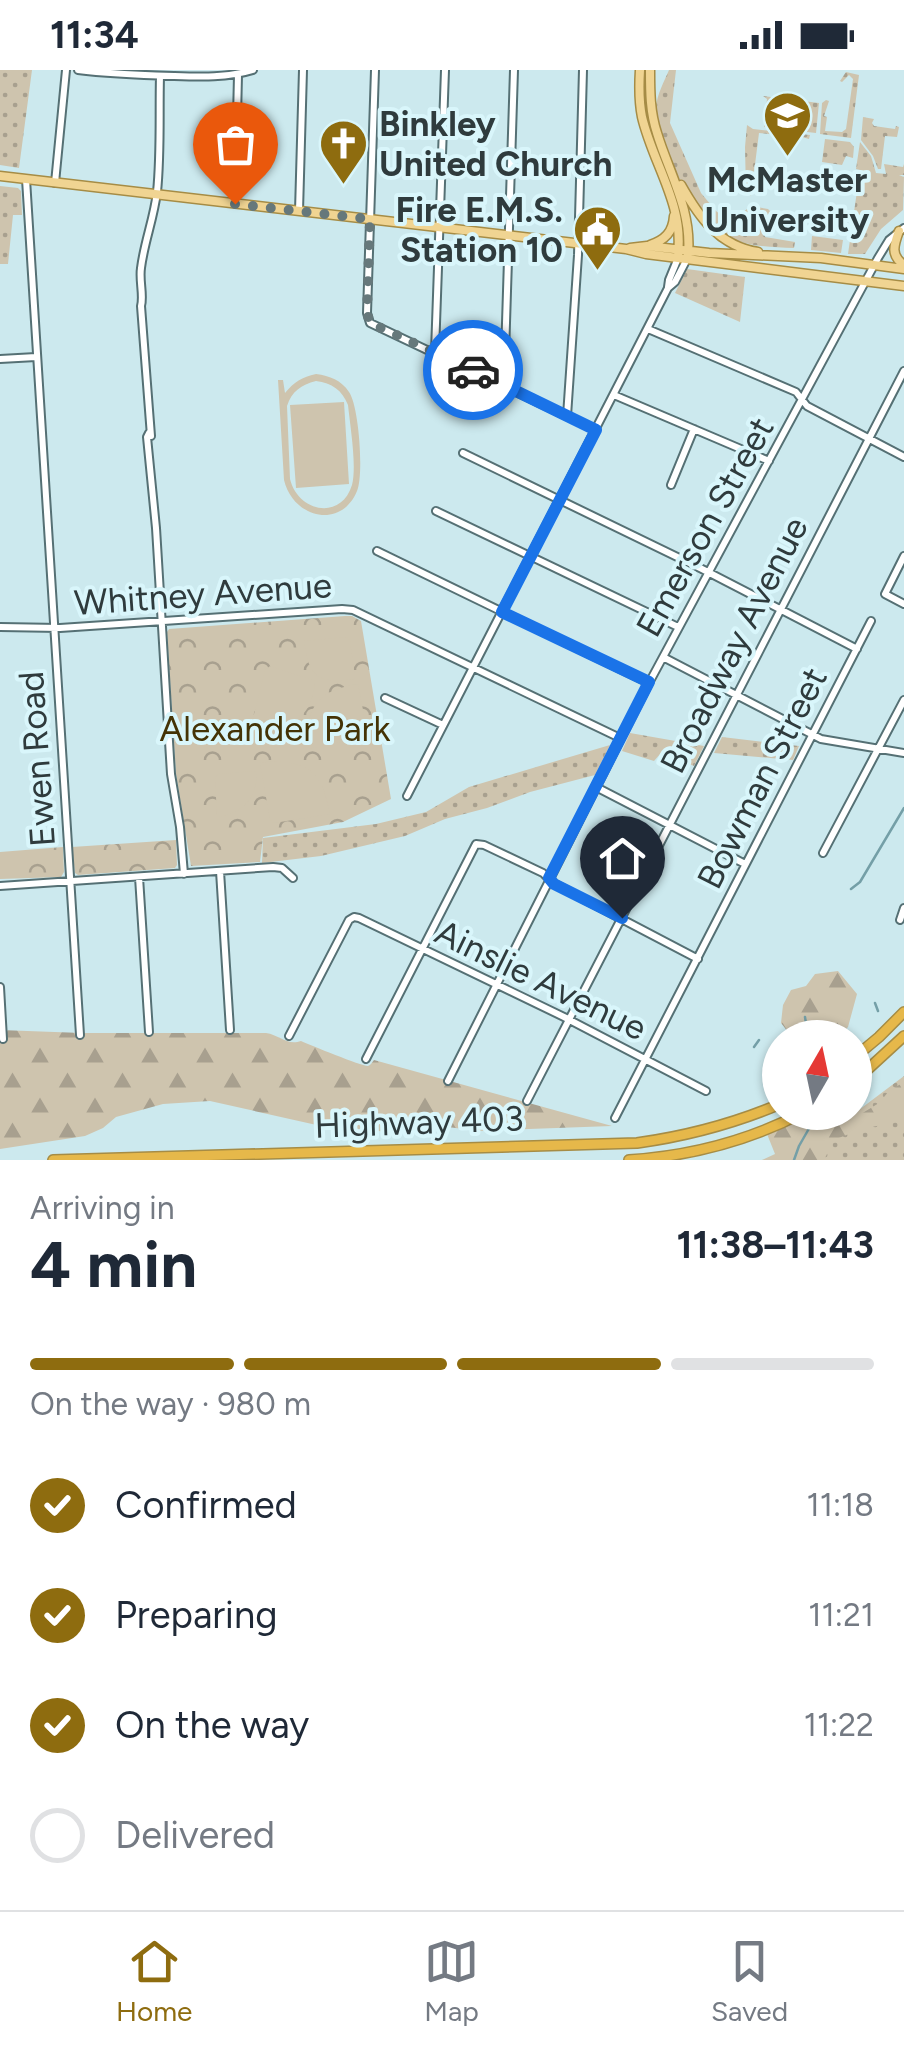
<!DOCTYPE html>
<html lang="en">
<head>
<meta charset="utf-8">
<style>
	:root { --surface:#fff; --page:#f6f6f7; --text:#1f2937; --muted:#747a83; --line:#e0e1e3; --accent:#8e6c0f }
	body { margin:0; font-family:Figtree,sans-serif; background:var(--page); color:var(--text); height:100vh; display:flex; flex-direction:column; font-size:38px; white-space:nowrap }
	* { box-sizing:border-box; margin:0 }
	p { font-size:32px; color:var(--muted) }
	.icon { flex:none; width:55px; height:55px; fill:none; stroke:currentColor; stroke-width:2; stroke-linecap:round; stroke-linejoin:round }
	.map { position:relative; height:1090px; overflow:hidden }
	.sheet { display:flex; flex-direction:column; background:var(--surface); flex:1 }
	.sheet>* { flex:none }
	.needle { width:65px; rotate:9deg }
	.tools { position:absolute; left:762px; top:950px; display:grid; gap:20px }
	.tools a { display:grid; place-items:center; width:110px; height:110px; border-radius:50%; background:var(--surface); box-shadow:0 2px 8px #0004; font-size:50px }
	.pin { position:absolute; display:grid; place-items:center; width:85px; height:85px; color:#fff; margin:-102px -42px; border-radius:50% 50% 50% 0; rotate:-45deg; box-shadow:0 0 10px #0007 }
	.pin .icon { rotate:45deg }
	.courier { position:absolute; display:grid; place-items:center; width:100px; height:100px; margin:-50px; border:8px solid #1a73e8; border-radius:50%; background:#fff; color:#222; box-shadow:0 2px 12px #0007 }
	.summary em { font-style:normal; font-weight:700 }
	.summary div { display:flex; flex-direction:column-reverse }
	.summary { display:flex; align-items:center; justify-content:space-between; height:170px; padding:0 30px }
	h1 { font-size:65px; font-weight:700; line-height:75px }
	.bar { display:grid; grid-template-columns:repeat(4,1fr); gap:15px 10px; align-content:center; height:120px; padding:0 30px }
	.bar i { height:12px; border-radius:8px; background:var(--line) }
	.bar .active { background:var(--accent) }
	.bar p { grid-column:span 4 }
	ol { padding:0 30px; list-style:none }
	li { display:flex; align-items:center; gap:30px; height:110px }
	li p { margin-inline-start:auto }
	li .icon { padding:10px; border-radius:50%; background:var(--accent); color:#fff; stroke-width:4 }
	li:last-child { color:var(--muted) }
	li i { width:55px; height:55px; border:5px solid var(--line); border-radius:50% }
	.status { display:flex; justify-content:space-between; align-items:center; height:70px; padding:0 50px; background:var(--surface); direction:ltr }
	.status svg { height:28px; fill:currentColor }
	.dock { display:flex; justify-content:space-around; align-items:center; height:140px; border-top:2px solid var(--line); background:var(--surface); font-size:28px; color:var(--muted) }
	.dock a { display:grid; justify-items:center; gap:5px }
	.dock .active { color:var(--accent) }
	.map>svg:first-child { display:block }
	.grass { fill:url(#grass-dots) }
	.forest { fill:url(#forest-firs) }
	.park { fill:url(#park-crowns) }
	.garden { fill:#cec4ae; fill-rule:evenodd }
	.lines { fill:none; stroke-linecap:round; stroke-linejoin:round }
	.stream { stroke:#749fa7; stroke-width:2.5 }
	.minor-casing { stroke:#557074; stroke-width:10 }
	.major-casing { stroke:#a68c45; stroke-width:11 }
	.highway-casing { stroke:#a68c45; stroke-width:12 }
	.minor { stroke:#fff; stroke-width:6 }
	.major { stroke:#f0d492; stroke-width:8 }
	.highway { stroke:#e6b84a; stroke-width:9 }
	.done { stroke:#66787b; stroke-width:10; stroke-dasharray:0 18 }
	.route { stroke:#1a73e8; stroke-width:12 }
	.labels { text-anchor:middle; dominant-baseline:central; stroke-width:8; stroke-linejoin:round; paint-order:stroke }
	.poi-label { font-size:35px; font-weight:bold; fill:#2f3b3d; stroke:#d9f6fb; text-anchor:start }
	.street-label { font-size:35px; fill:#2f3b3d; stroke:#d9f6fb }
	.park-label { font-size:35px; fill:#443306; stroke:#d9f6fb }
</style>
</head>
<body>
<div class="status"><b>11:34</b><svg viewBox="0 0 49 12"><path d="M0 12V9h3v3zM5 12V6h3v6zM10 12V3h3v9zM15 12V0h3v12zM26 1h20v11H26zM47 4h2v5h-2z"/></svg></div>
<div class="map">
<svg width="904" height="1090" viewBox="0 0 904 1090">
	<defs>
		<pattern id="grass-dots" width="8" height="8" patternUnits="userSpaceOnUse" patternTransform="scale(2.5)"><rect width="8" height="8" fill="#cec4ae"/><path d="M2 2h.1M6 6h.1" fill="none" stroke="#a8a08f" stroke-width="1.8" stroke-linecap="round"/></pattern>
		<pattern id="forest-firs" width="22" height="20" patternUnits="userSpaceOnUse" patternTransform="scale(2.5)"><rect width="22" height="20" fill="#cec4ae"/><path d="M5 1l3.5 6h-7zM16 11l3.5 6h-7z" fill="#a8a08f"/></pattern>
		<pattern id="park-crowns" width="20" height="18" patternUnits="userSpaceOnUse" patternTransform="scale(2.5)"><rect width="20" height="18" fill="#cec4ae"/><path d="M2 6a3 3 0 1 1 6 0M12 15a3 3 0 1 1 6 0" fill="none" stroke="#a8a08f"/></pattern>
	</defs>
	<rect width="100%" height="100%" fill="#cce9ee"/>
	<path class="grass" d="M 0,0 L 32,0 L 19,98 L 0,95 Z
		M 669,0 L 676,0 L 670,53 L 701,123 L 716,141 L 730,152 L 751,136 L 768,139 L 772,143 L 768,144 L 765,167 L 795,172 L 794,178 C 770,177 747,177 725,165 C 695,147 654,72 656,37 C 657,24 664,12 669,0 Z
		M 846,2 L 859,5 L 851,68 L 820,64 L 822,33 L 826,30 L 829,31 L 824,46 L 827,47 L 825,61 L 842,62 L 846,59 L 853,9 L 849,5 L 842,12 L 840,11 Z
		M 763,26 L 819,33 L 816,63 L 764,57 L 767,29 Z
		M 863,47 L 874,49 L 872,53 L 874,56 L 895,59 L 896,56 L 899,57 L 897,67 L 885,66 L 881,99 L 878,99 L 873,86 L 861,70 Z
		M 747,55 L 753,59 L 810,65 L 809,69 L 802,67 L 801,69 L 798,67 L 759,63 L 751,126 L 746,123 L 745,77 Z
		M 825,69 L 850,72 L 854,77 L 853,88 L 846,86 L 842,95 L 822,92 Z
		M 860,72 L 871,86 L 876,103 L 886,104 L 884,94 L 903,97 L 904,94 L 904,105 L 899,105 L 904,107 L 903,140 L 881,159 L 865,184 L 848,184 L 860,100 L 856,99 Z
		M 0,116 L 18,118 L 21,121 L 22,145 L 13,145 L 8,194 L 0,194 Z
		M 812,166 L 843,170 L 841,183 L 811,180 Z
		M 687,199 L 745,207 L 740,252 L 675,223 Z
		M 630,663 L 704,676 L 694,696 L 661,683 L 654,691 L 622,681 Z
		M 722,667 L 799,676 L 793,690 L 714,683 Z
		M 610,675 L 595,705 L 530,722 L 487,738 L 445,749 L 405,766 L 321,786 L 262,793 L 263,768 L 376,754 L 426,742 L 469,717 Z
		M 904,1006 L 904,1090 L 809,1090 L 811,1076 Z"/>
	<path class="forest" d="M 838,901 L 857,924 L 848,957 L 839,967 L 792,967 L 781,953 L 783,935 L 791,920 L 806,916 L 815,904 Z
		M 0,960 L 82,963 L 266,963 C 280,965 287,976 301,971 C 310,975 364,997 368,996 C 371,995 372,992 374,990 L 612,1056 L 477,1061 L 441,1056 L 413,1064 L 321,1056 L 210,1031 L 163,1034 L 116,1047 L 103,1058 L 85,1066 L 0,1079 Z
		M 904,1012 L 904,1047 L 893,1048 L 887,1054 L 861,1059 L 834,1070 L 824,1090 L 762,1090 L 775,1084 L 767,1064 C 794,1052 826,1031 856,1047 L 879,1033 L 889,1021 Z"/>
	<path class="park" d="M 345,546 L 352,546 L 361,551 L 391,729 L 343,752 L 263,767 L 260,792 L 191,796 L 176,704 L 167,562 L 169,559 Z
		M 176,770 L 177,795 L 175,798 L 78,805 L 75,803 L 72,777 Z
		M 63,777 L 64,802 L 61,807 L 0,809 L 0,782 Z"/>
	<path class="garden" d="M 316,304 C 330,306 341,310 349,322 C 359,336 364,405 357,421 C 341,460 293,448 284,410 L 278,310 L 283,310 L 285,323 C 294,312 302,307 316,304 ZM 316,311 C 332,313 342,320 348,335 C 350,355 357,396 352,415 C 341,451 298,442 290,409 L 287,336 C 292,321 301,315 316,311 Z
		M 344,332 L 349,414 L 296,418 L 290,335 Z
		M 346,567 L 350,570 L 355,609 C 318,614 309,608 304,571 Z
		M 270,596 L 315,611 C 312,650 289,662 253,648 L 265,600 Z
		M 358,614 L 368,666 L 309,679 C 303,639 318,620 358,614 Z
		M 272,691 C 314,693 322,705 330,744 L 274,753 L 270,750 L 260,693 Z
		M 257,701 C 257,728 244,743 217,747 L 215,708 L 218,704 Z"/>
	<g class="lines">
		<path class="stream" d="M 851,819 L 860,812 L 904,738
			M 875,933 L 878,941
			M 805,968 L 803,965 L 807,960 L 805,947
			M 754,977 L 759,970
			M 794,1090 L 799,1076 L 811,1055"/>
		<defs>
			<path id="minor" d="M 78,0 C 110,4 141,5 174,6 C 201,7 227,8 253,0
				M 375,0 L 367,243 L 370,253 L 596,360
				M 26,109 L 80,965
				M 55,113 L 66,0
				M 235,133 L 238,5
				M 299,141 L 303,0
				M 668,217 L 669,210 L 678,188
				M 648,259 L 796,322 L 807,336 L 904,387
				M 435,282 L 445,0
				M 0,289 L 36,287
				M 504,316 L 514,0
				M 614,325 L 769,391
				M 567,346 L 578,185 L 583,0
				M 149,363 L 147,367 L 156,458 L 171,704 L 180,757 L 184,804
				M 151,366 L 141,236 C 144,225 139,211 141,198 C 144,173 154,148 157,122 C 161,84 159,44 160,6
				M 463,383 L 702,499 L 857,579
				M 671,415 L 694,359
				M 436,441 L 678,557
				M 377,481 L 649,613
				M 904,486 L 885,524 L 904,534
				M 0,557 L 60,558 L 342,539 L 353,540 L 620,668
				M 663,587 L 821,669 L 904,683
				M 385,628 L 443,655
				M 596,717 L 745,794
				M 407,726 L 668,218 L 675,212 L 687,189
				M 823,783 L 904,630
				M 220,801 L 230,960
				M 139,807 L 149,962
				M 0,816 L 273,797 L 282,798 L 293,808
				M 900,850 L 904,838
				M 0,917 L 3,969
				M 289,966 L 349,850 L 354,847 L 359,848 L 564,947 L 706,1021
				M 366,989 L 476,774 L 484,775 L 543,803 L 553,813 L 698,889
				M 448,1011 L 649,613 L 878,188 L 889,170 L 904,158
				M 527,1031 L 904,301
				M 615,1048 L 871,551"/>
			<path id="major" d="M 640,0 C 639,16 639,32 642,47 C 653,94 684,134 678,184
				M 650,0 C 650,21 650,42 657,63 C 669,103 692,140 688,184
				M 0,106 L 626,179 L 646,184 L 904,216
				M 681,115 C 699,147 719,176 758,182
				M 899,161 C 894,175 890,185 904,195
				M 650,175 C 665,170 673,162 674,146
				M 630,178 L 647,176 L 709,183 L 821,188 L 904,199"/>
			<path id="highway" d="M 855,987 L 879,967 L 904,942
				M 855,1011 L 904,966
				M 53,1090 L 637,1073 C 687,1066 733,1054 780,1034
				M 629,1090 C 690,1086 749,1071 804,1042"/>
		</defs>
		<use href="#minor" class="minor-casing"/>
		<use href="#major" class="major-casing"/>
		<use href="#highway" class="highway-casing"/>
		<use href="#minor" class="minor"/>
		<use href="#major" class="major"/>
		<use href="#highway" class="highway"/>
	</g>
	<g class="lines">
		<path class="done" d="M 235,134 L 370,149 L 367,243 L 370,253 L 473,300"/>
		<path class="route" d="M 473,300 L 596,360 L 502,542 L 649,612 L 549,808 L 554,814 L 622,848"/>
	</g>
	<defs>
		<symbol id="university-pin" viewBox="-11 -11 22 30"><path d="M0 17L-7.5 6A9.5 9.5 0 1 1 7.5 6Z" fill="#8e6c0f" stroke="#d9f6fb"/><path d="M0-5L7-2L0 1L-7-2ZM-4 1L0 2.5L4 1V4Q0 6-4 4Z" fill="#fff"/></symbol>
		<symbol id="church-pin" viewBox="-11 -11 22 30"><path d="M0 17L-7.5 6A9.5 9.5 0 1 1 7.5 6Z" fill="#8e6c0f" stroke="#d9f6fb"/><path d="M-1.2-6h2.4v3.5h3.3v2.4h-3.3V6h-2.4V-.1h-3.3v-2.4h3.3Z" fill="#fff"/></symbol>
		<symbol id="civic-pin" viewBox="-11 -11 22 30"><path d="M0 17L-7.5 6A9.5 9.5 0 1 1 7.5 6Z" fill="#8e6c0f" stroke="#d9f6fb"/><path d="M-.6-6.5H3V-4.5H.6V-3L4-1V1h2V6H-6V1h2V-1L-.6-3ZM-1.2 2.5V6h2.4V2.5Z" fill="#fff"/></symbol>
	</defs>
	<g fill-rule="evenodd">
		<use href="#university-pin" x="760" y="18" width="55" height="75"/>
		<use href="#church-pin" x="316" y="46" width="55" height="75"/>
		<use href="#civic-pin" x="570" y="132" width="55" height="75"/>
	</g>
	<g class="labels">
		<g class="poi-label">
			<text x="379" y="54">Binkley<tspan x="379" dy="40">United Church</tspan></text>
			<text x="787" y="110" text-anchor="middle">McMaster<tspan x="787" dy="40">University</tspan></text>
			<text x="563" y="140" text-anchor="end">Fire E.M.S.<tspan x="563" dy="40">Station 10</tspan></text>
		</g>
		<g class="street-label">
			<text transform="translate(705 457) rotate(-61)">Emerson Street</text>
			<text transform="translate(203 524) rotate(-4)">Whitney Avenue</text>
			<text transform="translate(734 575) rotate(-63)">Broadway Avenue</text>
			<text transform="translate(37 689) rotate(-94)">Ewen Road</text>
			<text transform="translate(762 708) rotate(-63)">Bowman Street</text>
			<text transform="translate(541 910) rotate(26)">Ainslie Avenue</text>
			<text transform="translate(419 1052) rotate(-2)">Highway 403</text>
		</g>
		<g class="park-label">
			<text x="275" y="659">Alexander Park</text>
		</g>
	</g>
</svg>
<div class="tools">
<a><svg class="needle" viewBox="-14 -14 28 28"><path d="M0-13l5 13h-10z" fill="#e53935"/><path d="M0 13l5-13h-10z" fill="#747a83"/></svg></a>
</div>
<div class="pin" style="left:235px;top:134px;background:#ea580c"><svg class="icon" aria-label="bag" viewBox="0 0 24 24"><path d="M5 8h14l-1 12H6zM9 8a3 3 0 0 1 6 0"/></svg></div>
<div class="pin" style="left:622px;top:848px;background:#1f2937"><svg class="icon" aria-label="home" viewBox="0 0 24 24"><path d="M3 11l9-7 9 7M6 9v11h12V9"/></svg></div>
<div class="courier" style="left:473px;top:300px"><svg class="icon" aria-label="car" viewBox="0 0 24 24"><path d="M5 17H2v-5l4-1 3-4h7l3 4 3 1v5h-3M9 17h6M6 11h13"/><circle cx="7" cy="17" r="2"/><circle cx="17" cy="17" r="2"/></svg></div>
</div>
<section class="sheet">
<div class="summary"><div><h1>4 min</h1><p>Arriving in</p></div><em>11:38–11:43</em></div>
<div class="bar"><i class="active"></i><i class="active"></i><i class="active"></i><i></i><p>On the way · 980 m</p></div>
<ol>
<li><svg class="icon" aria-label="check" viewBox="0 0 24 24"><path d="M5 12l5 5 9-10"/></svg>Confirmed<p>11:18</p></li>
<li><svg class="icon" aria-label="check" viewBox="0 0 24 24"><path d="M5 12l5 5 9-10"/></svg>Preparing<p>11:21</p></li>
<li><svg class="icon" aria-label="check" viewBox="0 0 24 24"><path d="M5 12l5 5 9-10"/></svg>On the way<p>11:22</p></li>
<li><i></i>Delivered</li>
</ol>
</section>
<nav class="dock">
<a class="active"><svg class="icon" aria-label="home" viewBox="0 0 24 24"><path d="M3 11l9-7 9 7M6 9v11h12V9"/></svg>Home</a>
<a><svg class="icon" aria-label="map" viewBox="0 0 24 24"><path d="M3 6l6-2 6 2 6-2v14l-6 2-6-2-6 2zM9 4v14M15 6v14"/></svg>Map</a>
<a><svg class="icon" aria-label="saved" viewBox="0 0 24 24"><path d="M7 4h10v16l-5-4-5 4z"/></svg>Saved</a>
</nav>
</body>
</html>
